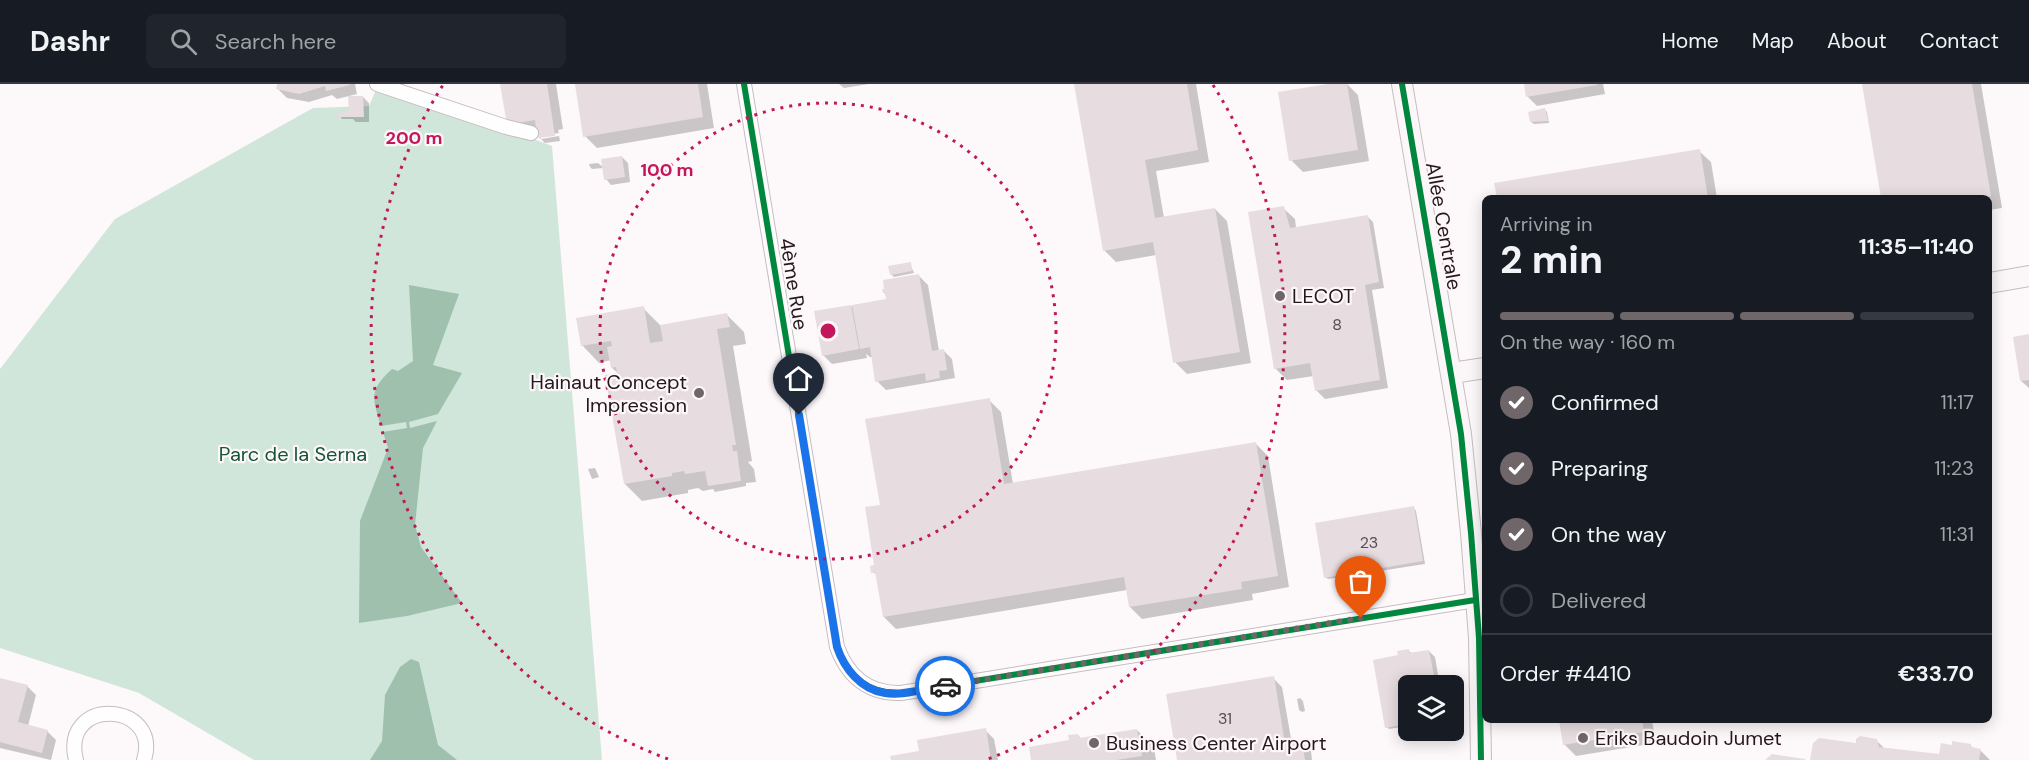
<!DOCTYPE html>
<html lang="en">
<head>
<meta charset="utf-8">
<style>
	:root { --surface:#171b24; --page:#20242c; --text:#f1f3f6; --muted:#9ea1a6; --line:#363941; --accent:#6f6669 }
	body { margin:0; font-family:"DM Sans",sans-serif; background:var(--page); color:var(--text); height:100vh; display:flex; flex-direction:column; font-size:22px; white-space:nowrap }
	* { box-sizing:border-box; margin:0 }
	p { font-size:20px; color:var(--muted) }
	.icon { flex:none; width:33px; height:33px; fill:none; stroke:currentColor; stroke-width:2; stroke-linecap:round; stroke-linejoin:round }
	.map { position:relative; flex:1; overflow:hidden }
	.drawer { position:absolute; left:1482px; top:111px; width:510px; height:528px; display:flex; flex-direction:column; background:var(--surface); border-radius:9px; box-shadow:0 3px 15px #0003 }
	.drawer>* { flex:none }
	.fabs { position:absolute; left:1398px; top:591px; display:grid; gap:12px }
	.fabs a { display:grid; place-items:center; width:66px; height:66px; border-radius:9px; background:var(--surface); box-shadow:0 3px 15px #0003; font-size:30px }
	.pin { position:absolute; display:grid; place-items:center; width:51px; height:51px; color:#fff; margin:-62px -26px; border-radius:50% 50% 50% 0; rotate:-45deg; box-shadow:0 0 6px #0007 }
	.pin .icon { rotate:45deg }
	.courier { position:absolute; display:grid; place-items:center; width:60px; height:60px; margin:-30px; border:4px solid #1a73e8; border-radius:50%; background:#fff; color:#222; box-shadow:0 2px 8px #0007 }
	.overview em { font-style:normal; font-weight:700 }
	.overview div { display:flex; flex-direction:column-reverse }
	.overview { display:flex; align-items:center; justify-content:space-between; height:102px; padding:0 18px }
	h1 { font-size:39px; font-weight:700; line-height:45px }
	.bar { display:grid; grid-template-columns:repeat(4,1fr); gap:9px 6px; align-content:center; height:72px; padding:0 18px }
	.bar i { height:8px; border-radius:4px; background:var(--line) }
	.bar .selected { background:var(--accent) }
	.bar p { grid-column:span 4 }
	.line { display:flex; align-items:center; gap:15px; padding:0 18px; border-top:2px solid var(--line) }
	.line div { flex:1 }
	ol { padding:0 18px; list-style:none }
	li { display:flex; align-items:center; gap:18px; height:66px }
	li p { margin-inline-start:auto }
	li .icon { padding:6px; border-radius:50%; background:var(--accent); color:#fff; stroke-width:4 }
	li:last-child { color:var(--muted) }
	li i { width:33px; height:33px; border:3px solid var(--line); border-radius:50% }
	header { display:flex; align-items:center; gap:36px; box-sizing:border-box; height:84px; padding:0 30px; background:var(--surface); border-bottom:2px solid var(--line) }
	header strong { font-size:28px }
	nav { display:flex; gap:33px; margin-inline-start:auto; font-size:21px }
	.search { width:420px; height:54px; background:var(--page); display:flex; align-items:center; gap:15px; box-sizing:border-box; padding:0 21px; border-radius:9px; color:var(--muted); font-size:22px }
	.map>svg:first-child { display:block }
	.green { fill:#d0e6da }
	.water { fill:#9ec0ad }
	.shadow { fill:#0003 }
	.building { fill:#e7dde0 }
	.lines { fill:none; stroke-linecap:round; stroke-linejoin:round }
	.street-casing { stroke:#c5bdbf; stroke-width:16 }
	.secondary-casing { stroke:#c5bdbf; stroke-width:22 }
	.street { stroke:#fffefe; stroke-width:14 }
	.secondary { stroke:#fbf6f8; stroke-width:20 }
	.cycleway-casing { stroke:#fef7f9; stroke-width:10 }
	.cycleway { stroke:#00873e; stroke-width:6 }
	.done { stroke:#6f6669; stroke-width:6; stroke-dasharray:0 10.8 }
	.route { stroke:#1a73e8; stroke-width:8 }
	.ring { fill:none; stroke:#c2185b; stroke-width:3; stroke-dasharray:3 6 }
	.poi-dot { fill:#6f6669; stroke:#fef7f9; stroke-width:2 }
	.labels { text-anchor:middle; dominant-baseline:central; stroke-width:4.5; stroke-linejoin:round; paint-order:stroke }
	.number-label { font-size:16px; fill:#574c50 }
	.street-label { font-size:20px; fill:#23181b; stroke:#fef7f9 }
	.poi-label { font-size:20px; fill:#23181b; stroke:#fef7f9; text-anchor:start }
	.park-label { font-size:20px; fill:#165438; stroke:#fef7f9 }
	.centre { fill:#c2185b; stroke:#fef7f9; stroke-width:3 }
	.ring-label { font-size:18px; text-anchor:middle; font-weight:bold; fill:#c2185b; stroke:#fef7f9; stroke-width:4.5; stroke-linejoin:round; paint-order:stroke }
</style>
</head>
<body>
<header>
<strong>Dashr</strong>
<div class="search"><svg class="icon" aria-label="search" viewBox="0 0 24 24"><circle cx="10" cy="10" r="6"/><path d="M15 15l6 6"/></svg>Search here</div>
<nav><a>Home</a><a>Map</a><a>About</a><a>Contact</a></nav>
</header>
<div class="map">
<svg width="2029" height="676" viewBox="0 0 2029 676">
	<rect width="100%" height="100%" fill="#fdf8fa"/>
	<path class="green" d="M 376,6 L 531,49 L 536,56 L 552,62 L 602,676 L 254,676 L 139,609 L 0,564 L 0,285 L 115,135 L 313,24 L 369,22 Z"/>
	<path class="water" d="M 409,201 L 459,210 L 433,281 L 462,289 L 438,330 L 409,338 L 410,344 L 437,337 L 423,364 L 415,441 L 421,463 L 462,519 L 407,532 L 359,539 L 360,437 L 388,364 L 383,348 L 407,344 L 406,338 L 381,342 C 372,314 369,306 392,285 L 398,287 L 413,277 Z
		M 411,575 L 419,578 L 438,661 L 457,676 L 370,676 L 382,657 L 385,611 L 400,583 Z"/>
	<path class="shadow" d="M 278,0 L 355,0 L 357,10 L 337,15 L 332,11 L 309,18 L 287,14 L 278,5 Z
		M 502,0 L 556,0 L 563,45 L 558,46 L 559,49 L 541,52 L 541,55 L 559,52 L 560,57 L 545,59 L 539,53 L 538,49 L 521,52 Z
		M 576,0 L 707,0 L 714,44 L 597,64 L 585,52 Z
		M 839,0 L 869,0 L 844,4 Z
		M 1076,0 L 1196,0 L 1209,78 L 1156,87 L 1164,134 L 1215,125 L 1227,137 L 1251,279 L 1187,290 L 1175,278 L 1156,171 L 1116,178 L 1104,166 Z
		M 1337,0 L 1347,0 L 1358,11 L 1369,77 L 1303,88 L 1291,76 Z
		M 1525,0 L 1603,0 L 1605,10 L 1537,22 L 1528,13 Z
		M 1863,0 L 1981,0 L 2002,124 L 1989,126 L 1989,114 L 1882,114 Z
		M 363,13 L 369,19 L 369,38 L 356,38 L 353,35 L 342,35 L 340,32 L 350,30 Z
		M 1545,26 L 1547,28 L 1549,39 L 1534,40 L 1531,38 Z
		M 1699,67 L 1711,78 L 1717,114 L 1498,114 Z
		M 622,73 L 628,79 L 630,98 L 611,101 L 606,95 Z
		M 598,79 L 604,84 L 592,85 L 590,83 L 589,80 Z
		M 1283,124 L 1295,135 L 1296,144 L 1367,132 L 1373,138 L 1384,204 L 1372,206 L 1388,304 L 1325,315 L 1316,306 L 1314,292 L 1287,296 L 1275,284 Z
		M 910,180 L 914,189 L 894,193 L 891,190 Z
		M 919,192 L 928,201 L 939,267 L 943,266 L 952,275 L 955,294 L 886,306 L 877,297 L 873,273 L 870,273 L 866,270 L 867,274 L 832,280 L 823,271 L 816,228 L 888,216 L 884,208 Z
		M 643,224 L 661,242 L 727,231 L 744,248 L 746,260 L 733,262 L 752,377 L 748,378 L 754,385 L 756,398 L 746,399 L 746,402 L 715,408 L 713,405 L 703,407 L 698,404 L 688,406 L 688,409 L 642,417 L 625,400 L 619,290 L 612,284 L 611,276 L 599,279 L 582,261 Z
		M 2029,252 L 2029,304 L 2021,297 Z
		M 989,316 L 1001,328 L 1013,400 L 1256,360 L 1268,372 L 1289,503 L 1252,510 L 1253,516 L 1142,535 L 1130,523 L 1127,506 L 896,545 L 884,533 L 877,490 L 872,488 L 876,482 L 881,422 Z
		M 595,384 L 599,393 L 592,395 L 588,385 Z
		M 1414,424 L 1416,427 L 1425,480 L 1328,495 L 1325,493 Z
		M 1408,566 L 1411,569 L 1429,567 L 1435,573 L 1440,602 L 1408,602 L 1408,642 L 1389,645 L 1387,643 L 1400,572 Z
		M 1273,594 L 1282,603 L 1292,660 L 1302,658 L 1311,667 L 1312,676 L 1179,676 Z
		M 0,595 L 27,602 L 36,611 L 28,642 L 47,647 L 56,656 L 51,676 L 0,664 Z
		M 1300,614 L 1303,617 L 1305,627 L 1302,628 L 1299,626 L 1297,615 Z
		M 1560,636 L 1652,636 L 1656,659 L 1576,672 L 1564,660 Z
		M 985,646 L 994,655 L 998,676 L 893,676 L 920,669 Z
		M 1137,646 L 1154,663 L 1156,676 L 1033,676 L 1072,657 L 1078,651 L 1081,655 Z
		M 1876,656 L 1885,665 L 1940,672 L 1953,662 L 1970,661 L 1974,665 L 1980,666 L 1990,676 L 1812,676 L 1857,660 Z"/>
	<path class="building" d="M 277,0 L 350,0 L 350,1 L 326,7 L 325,2 L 299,10 L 276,5 Z
		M 500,0 L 547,0 L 555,52 L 537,54 L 535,36 L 507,41 Z
		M 575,0 L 698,0 L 703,33 L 583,53 Z
		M 1074,0 L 1187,0 L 1198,66 L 1145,76 L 1155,134 L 1215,124 L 1240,268 L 1173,279 L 1153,158 L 1103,167 Z
		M 1328,0 L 1347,0 L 1358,66 L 1289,77 L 1278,8 Z
		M 1524,0 L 1597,0 L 1597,1 L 1526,13 Z
		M 1862,0 L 1972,0 L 1991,112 L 1980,114 L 1881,114 Z
		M 348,12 L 363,12 L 364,33 L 338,33 L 338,29 L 349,28 Z
		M 1545,24 L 1548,37 L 1530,38 L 1528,28 Z
		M 1700,65 L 1708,114 L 1497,114 L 1494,99 Z
		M 622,72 L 625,93 L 604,96 L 601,75 Z
		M 1284,122 L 1290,144 L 1368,131 L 1379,198 L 1365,201 L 1380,296 L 1315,307 L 1310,279 L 1274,285 L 1248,128 Z
		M 911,178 L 912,187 L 890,191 L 888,182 Z
		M 919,190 L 932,267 L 944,265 L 947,286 L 939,287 L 940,294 L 926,297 L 925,289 L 875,298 L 870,263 L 860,265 L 852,221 L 886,215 L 885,208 L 883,209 L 882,205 L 884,205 L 883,196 Z
		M 851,221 L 859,265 L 822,272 L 814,227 Z
		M 644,222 L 650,259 L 663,257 L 660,241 L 727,229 L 730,243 L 717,245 L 736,361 L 732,361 L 733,367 L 737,367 L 741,397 L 708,402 L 705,387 L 685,390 L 684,387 L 672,389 L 672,392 L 624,400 L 605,291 L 617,289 L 616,283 L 611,284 L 607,263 L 612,262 L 611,257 L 581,262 L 576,234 Z
		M 2029,250 L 2029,296 L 2020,297 L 2013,253 Z
		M 990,314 L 1004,400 L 1256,358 L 1278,492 L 1241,498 L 1242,505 L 1129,523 L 1124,493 L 883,533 L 875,488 L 871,489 L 870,482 L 874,481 L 865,423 L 880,421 L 865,335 Z
		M 1414,422 L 1423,477 L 1324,494 L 1315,439 Z
		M 1409,565 L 1409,569 L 1429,566 L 1436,602 L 1408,602 L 1408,640 L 1385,644 L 1373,576 L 1398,571 L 1397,567 Z
		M 1274,592 L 1285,660 L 1302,657 L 1305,676 L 1177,676 L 1166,610 Z
		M 0,594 L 28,601 L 18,638 L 48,646 L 42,669 L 0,658 Z
		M 1559,636 L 1642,636 L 1644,648 L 1563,661 Z
		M 986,644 L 991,676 L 891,676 L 890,672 L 919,667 L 917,656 Z
		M 1137,645 L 1142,672 L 1116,676 L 1031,676 L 1029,663 L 1069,656 L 1068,651 L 1078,650 L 1079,654 Z
		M 1860,652 L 1877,655 L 1879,663 L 1939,670 L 1941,659 L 1952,661 L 1952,657 L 1971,660 L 1971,663 L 1981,665 L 1979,676 L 1810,676 L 1813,659 L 1819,654 L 1856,659 L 1856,655 Z
		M 1772,670 L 1805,675 L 1805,676 L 1765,676 Z"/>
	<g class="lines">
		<defs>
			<path id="street" d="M 377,0 L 506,43 L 531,49
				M 744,0 L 837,563 C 848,593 869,610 901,609 L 1475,516
				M 76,676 C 60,612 162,617 144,676"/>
			<path id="secondary" d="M 1402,0 L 1461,350 L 1471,449 L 1479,554 L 1481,676
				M 1989,199 L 2029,192
				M 1452,289 L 1485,284"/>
		</defs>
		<use href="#street" class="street-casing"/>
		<use href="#secondary" class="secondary-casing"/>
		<use href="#street" class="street"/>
		<use href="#secondary" class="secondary"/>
		<defs>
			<path id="cycleway" d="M 744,0 L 837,563 C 848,593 869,610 901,609 L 1475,516
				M 1402,0 L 1461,350 L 1471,449 L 1479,554 L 1481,676"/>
		</defs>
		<use href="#cycleway" class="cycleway-casing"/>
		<use href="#cycleway" class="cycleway"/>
	</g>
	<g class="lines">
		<path class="done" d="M 945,602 L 1361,534"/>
		<path class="route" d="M 799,331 L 837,563 C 844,584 861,606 885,609 C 903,612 927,604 945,602"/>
	</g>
	<g class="ring">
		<circle cx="828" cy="247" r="228"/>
		<path d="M668 675A457 457 0 0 1 443 1M1213 1A457 457 0 0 1 988 675"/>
	</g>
	<g class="poi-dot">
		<circle cx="1280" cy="212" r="6"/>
		<circle cx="699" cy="309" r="6"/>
		<circle cx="1583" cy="654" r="6"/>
		<circle cx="1094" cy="659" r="6"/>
	</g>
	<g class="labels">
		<g class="number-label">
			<text x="1337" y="240">8</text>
			<text x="1369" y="458">23</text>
			<text x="1225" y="634">31</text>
		</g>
		<g class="street-label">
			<text transform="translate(1444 142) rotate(80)">Allée Centrale</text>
			<text transform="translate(794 200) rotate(81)">4ème Rue</text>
		</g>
		<g class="poi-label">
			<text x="1292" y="212">LECOT</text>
			<text x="687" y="298" text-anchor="end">Hainaut Concept<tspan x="687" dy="23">Impression</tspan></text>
			<text x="1595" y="654">Eriks Baudoin Jumet</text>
			<text x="1106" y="659">Business Center Airport</text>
		</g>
		<g class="park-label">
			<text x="293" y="370">Parc de la Serna</text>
		</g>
	</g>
	<circle cx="828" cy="247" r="9" class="centre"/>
	<g class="ring-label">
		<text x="414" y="60">200 m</text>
		<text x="667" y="92">100 m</text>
	</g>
</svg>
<div class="fabs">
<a><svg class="icon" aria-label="layers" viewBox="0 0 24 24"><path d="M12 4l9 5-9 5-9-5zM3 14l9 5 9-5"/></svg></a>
</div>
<div class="pin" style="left:1361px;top:534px;background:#ea580c"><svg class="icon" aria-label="bag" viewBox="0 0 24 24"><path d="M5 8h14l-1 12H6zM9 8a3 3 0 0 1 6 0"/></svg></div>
<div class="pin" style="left:799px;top:331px;background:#1f2937"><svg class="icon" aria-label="home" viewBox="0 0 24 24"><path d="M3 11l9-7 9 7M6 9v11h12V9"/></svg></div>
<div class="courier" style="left:945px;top:602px"><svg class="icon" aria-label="car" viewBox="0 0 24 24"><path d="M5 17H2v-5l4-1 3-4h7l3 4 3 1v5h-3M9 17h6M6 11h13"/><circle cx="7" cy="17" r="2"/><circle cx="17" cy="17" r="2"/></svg></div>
<section class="drawer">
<div class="overview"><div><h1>2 min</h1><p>Arriving in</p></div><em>11:35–11:40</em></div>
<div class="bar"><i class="selected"></i><i class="selected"></i><i class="selected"></i><i></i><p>On the way · 160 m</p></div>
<ol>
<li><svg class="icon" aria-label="check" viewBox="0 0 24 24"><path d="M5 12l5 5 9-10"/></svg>Confirmed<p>11:17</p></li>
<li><svg class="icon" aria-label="check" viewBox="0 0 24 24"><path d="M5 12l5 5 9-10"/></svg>Preparing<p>11:23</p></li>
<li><svg class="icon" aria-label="check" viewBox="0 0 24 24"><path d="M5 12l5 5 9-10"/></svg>On the way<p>11:31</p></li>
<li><i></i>Delivered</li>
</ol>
<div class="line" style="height:78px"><div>Order #4410</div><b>€33.70</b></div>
</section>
</div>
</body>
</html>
